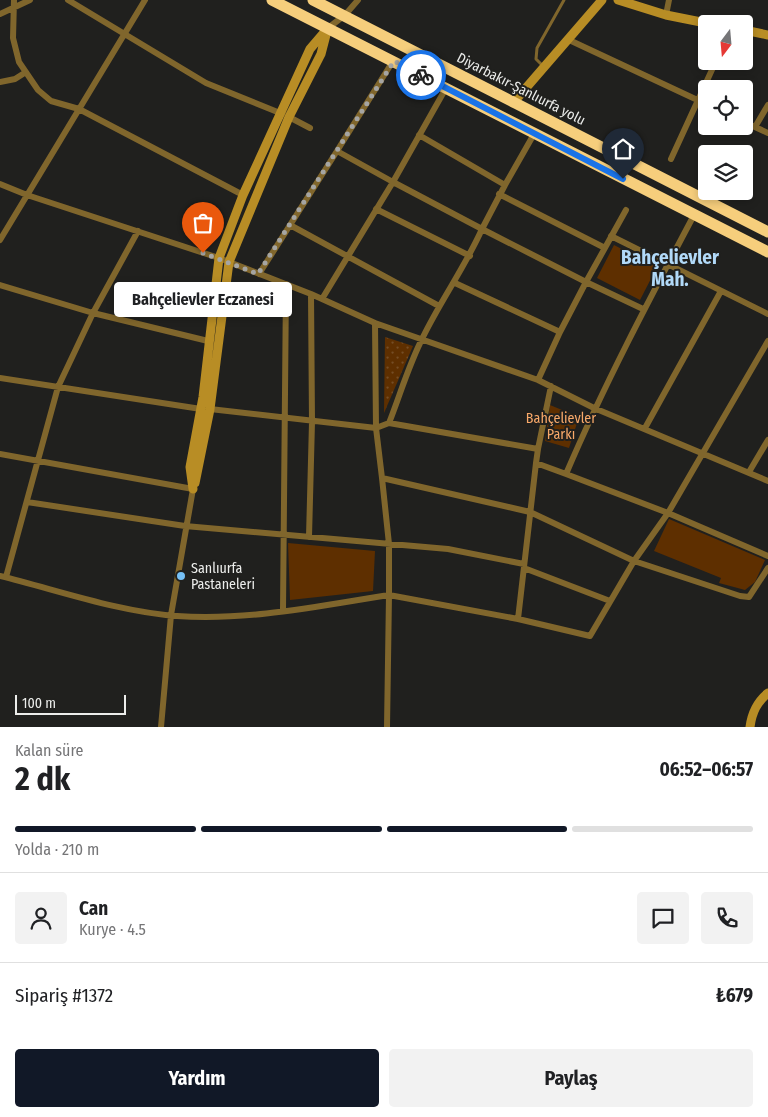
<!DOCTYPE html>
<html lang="tr">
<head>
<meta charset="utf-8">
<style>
	:root { --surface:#fff; --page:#f2f2f2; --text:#202124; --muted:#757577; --line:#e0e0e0; --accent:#111827 }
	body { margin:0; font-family:"Fira Sans Condensed",sans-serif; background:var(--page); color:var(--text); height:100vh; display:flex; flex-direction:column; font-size:19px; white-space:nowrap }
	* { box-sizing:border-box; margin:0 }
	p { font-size:16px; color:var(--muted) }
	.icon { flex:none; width:28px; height:28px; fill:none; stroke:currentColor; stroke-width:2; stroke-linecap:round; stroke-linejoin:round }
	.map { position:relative; height:727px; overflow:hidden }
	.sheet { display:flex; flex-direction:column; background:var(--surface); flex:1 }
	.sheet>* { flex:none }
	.needle { width:32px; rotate:196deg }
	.tools { position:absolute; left:698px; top:15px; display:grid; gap:10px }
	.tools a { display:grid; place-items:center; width:55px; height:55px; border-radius:5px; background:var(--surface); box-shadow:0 2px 8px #0003; font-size:25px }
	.scale { position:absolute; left:15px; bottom:12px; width:111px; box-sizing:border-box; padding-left:5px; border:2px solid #ecedeb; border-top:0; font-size:14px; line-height:18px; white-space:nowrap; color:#ecedeb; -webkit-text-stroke:4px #20201e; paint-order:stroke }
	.pin { position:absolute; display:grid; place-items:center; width:42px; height:42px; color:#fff; margin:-51px -21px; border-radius:50% 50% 50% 0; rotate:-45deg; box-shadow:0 0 5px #0007 }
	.pin .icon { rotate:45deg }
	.courier { position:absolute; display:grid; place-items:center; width:50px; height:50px; margin:-25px; border:4px solid #1a73e8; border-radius:50%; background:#fff; color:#222; box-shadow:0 1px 6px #0007 }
	.bubble { position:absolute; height:35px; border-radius:5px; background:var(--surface); box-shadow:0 2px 8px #0003; font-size:16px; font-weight:700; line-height:35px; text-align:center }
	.headline em { font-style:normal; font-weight:700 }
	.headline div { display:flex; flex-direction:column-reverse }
	.headline { display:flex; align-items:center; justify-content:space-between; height:85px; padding:0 15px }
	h1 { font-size:32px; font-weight:700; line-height:38px }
	.bar { display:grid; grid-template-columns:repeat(4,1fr); gap:8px 5px; align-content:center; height:60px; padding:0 15px }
	.bar i { height:6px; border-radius:4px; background:var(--line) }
	.bar .on { background:var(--accent) }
	.bar p { grid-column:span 4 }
	.line { display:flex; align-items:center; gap:12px; padding:0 15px; border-top:1px solid var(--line) }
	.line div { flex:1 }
	.round { display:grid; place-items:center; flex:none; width:52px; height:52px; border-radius:5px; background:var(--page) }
	.action { display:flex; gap:10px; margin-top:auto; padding:10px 15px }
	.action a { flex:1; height:58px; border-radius:5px; background:var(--accent); color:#fff; font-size:20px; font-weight:700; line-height:58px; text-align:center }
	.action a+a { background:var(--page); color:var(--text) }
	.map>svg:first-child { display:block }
	.grass { fill:url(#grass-dots) }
	.green { fill:#5e2f00 }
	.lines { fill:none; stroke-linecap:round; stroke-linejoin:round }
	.lane { stroke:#80662c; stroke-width:3 }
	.street { stroke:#80662c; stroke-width:6 }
	.secondary { stroke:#b88d25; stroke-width:9 }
	.highway { stroke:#f6ce7c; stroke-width:11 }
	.done { stroke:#a5a5a3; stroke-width:5; stroke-dasharray:0 9 }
	.route { stroke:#1a73e8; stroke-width:6 }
	.poi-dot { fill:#75c0f6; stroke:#20201e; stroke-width:2 }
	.labels { text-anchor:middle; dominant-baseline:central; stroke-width:4; stroke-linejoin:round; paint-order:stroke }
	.street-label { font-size:14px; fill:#ecedeb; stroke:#20201e }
	.park-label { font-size:14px; fill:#f9a96a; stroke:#20201e }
	.poi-label { font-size:14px; fill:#ecedeb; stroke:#20201e; text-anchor:start }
	.district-label { font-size:19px; font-weight:bold; fill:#b1d9f8; stroke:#20201e }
</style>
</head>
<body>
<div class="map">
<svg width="768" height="727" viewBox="0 0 768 727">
	<defs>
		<pattern id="grass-dots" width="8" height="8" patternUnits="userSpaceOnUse" patternTransform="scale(1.25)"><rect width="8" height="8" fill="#5e2f00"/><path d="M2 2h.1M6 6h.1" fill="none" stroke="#754d25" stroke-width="1.8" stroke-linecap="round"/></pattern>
	</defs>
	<rect width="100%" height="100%" fill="#20201e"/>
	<path class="grass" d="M 385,337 L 413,346 L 384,413 Z"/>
	<path class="green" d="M 614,245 L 657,267 L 640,300 L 597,278 Z
		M 550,405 L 579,417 L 569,448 L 545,441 Z
		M 669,519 L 765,560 L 755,582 L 745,590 L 719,583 L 721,578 L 654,551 Z
		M 288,543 L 375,551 L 373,591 L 290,600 Z"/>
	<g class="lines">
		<path class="lane" d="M 543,66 L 536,59 L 537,48 L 564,0"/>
		<path class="street" d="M 14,0 L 13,38 L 19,62 L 38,90 L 51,101 L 79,109 L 243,195
			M 68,0 L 206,83 L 280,113
			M 0,14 L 30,0
			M 666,15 L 669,0
			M 328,28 L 345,15 L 358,0
			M 567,39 L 706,104
			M 0,82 L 15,79 L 26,72
			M 289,117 L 310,128
			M 744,122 L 768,133
			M 755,127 L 768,105
			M 337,151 L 393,61
			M 671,159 L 716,61
			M 0,184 L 27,195 L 219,258 L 311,294 L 375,323 L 376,428 L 382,478 L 530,512 L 634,561 L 740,596 L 749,597 L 768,568
			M 505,185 L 534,134
			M 499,194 L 605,248
			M 376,209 L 470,256
			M 626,210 L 586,282 L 643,309
			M 694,215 C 649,300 604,385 566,474 L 668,513 L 768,556
			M 290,225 L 439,306
			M 611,236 L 768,314
			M 0,240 L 145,0
			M 259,274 L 337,151 L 393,182 L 446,88
			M 455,283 L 560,332
			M 0,285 L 93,313 L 208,341
			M 322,299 L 393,182 L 482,229 L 505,185 L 419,135
			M 375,323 L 538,380 L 594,408 L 768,481
			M 0,378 L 201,409
			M 210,409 L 376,428 L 389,423 L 538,449 L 551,386
			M 389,423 C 400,395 409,364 423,337 C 441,300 465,267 482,229 L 586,282 L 560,332 L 538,380
			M 645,428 L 721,291
			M 538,449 L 536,463 L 566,474
			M 0,454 L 193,489 L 171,615 L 161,727
			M 536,463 L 518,619 L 590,636 L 634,561 L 668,513 L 768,341
			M 749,472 L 768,440
			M 382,478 L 389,544 L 389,595 L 518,619
			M 27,502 L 185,526 L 448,549 L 524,564
			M 309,537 L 312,422 L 311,294
			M 524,568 L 610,601
			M 0,576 C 57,590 119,612 177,616 C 248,621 319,606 389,595 L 387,727
			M 6,577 L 58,387 L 93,313 L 138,231
			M 283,611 L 286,284"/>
		<path class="secondary" d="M 618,0 L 666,15 L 711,24
			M 744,30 L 768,35
			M 513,103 L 602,0
			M 195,483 L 210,409 L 229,262 L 289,117 L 321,54 L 327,31
			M 193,489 L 190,467 L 203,397 L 219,258 L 243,195 L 310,49 L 328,28
			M 750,727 C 752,712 757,702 768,693"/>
		<path class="highway" d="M 272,0 L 768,252
			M 313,0 L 768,232"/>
	</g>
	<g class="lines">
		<path class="done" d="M 203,253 L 258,274 L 394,61 L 421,75"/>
		<path class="route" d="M 421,75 L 623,179"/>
	</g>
	<circle class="poi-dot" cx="181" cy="576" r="5"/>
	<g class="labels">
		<g class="street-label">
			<text transform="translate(521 89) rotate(27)">Diyarbakır-Şanlıurfa yolu</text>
		</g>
		<g class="park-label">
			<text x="561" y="418">Bahçelievler<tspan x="561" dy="16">Parkı</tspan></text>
		</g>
		<g class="poi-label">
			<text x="191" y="568">Sanlıurfa<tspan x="191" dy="16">Pastaneleri</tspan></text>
		</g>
		<g class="district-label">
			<text x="670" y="257">Bahçelievler<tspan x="670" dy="22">Mah.</tspan></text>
		</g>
	</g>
</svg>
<div class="tools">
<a><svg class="needle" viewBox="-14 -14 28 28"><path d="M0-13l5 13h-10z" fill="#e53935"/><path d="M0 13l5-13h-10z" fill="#757577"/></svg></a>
<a><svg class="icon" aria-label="locate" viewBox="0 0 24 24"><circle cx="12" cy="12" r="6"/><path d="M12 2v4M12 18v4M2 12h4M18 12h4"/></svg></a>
<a><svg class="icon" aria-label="layers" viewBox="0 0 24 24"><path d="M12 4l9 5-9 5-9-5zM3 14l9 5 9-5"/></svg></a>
</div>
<div class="scale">100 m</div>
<div class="pin" style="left:203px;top:253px;background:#ea580c"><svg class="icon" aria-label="bag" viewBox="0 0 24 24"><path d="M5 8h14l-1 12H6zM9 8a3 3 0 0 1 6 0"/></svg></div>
<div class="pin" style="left:623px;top:179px;background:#1f2937"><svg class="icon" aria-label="home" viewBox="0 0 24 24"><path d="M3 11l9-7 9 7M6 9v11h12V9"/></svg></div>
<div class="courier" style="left:421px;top:75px"><svg class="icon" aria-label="bike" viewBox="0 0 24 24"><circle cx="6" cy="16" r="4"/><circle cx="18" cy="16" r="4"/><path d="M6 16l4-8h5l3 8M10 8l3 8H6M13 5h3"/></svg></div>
<div class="bubble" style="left:114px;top:282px;width:178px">Bahçelievler Eczanesi</div>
</div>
<section class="sheet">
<div class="headline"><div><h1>2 dk</h1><p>Kalan süre</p></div><em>06:52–06:57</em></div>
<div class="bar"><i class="on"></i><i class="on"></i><i class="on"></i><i></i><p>Yolda · 210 m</p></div>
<div class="line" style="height:90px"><a class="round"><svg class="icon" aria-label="person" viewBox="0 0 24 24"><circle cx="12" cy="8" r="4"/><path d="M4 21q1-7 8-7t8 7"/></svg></a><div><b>Can</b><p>Kurye · 4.5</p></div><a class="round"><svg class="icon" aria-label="chat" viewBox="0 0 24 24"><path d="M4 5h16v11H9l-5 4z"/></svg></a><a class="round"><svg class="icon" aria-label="phone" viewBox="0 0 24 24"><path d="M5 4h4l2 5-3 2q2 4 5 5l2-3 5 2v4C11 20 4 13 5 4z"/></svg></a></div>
<div class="line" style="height:65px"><div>Sipariş #1372</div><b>₺679</b></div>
<div class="action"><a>Yardım</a><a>Paylaş</a></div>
</section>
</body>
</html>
